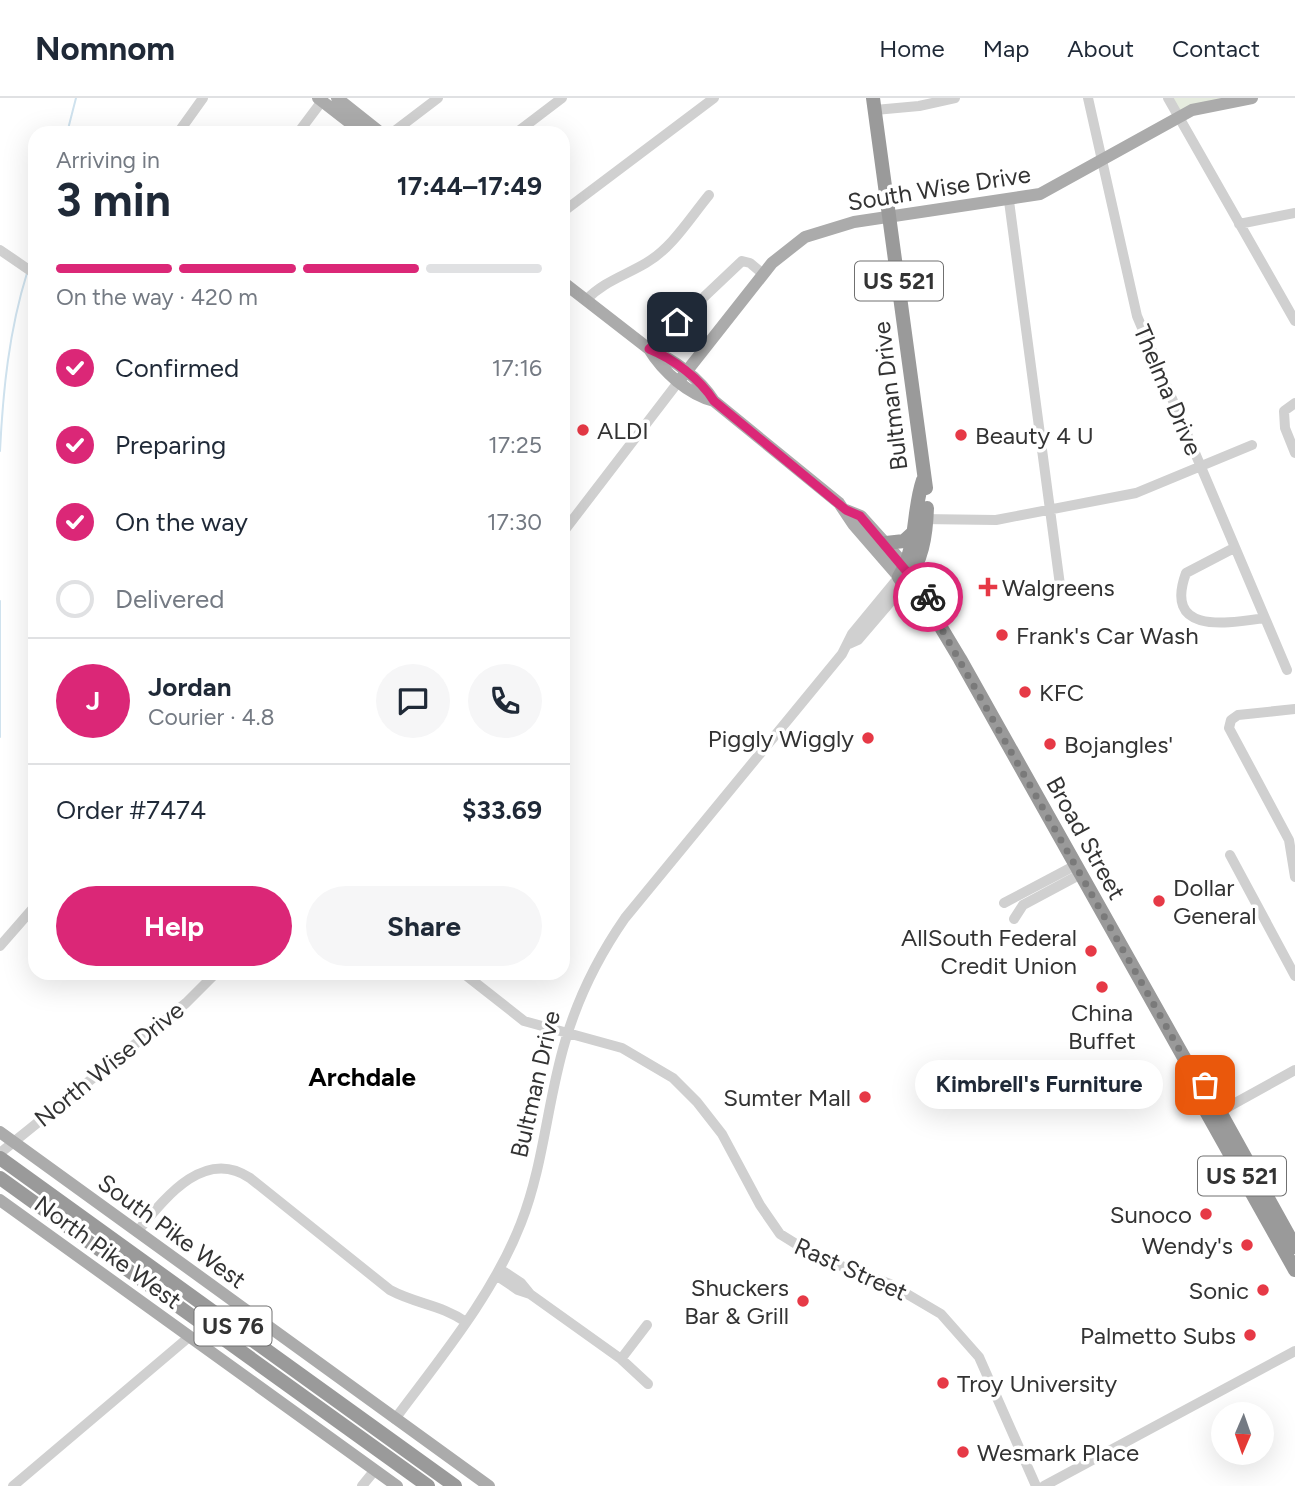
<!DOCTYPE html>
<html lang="en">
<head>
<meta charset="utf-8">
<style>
	:root { --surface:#fff; --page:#f6f6f7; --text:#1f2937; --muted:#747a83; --line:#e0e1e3; --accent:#db2777 }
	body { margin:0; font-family:Figtree,sans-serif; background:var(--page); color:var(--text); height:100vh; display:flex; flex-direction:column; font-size:26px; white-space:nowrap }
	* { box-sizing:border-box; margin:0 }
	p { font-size:23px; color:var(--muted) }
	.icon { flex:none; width:38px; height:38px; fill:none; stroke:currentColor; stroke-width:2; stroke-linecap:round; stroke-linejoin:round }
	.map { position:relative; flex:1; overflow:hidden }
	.sheet { position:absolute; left:28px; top:28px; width:542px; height:854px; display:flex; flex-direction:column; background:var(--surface); border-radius:21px; box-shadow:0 7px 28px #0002 }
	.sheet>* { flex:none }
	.needle { width:46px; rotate:182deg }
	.fabs { position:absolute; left:1211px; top:1304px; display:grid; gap:14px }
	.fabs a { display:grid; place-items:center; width:63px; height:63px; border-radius:50%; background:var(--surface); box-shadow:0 7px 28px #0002; font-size:35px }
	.pin { position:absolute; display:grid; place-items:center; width:60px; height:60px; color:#fff; margin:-30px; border-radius:14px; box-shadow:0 4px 10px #0006 }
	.courier { position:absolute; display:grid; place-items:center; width:70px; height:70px; margin:-35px; border:5px solid #db2777; border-radius:50%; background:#fff; color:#222; box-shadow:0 2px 9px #0007 }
	.bubble { position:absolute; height:49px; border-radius:24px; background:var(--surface); box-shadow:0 7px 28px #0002; font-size:23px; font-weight:700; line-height:49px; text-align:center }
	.head em { font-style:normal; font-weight:700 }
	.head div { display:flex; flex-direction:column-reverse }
	.head { display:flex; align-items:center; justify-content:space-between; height:119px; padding:0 28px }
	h1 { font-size:46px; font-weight:700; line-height:52px }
	.bar { display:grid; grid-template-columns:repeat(4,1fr); gap:10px 7px; align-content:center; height:84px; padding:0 28px }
	.bar i { height:9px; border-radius:5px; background:var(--line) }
	.bar .on { background:var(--accent) }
	.bar p { grid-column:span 4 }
	.line { display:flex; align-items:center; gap:18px; padding:0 28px; border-top:2px solid var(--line) }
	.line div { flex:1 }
	.round { display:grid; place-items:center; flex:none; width:74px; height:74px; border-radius:37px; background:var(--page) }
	ol { padding:0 28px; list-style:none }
	li { display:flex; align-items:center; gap:21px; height:77px }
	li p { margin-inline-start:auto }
	li .icon { padding:7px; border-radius:50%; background:var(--accent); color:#fff; stroke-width:4 }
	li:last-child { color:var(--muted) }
	li i { width:38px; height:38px; border:4px solid var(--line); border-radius:50% }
	.button { display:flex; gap:14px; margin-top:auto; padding:14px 28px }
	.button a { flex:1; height:80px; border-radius:42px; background:var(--accent); color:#fff; font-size:28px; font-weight:700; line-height:80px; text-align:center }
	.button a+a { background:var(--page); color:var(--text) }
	header { display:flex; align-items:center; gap:42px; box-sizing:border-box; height:98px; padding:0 35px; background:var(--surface); border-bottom:2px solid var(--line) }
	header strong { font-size:33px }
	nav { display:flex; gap:38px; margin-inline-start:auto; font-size:24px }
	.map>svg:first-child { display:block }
	.green { fill:#e6ecdf }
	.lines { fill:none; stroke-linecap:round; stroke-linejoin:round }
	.stream { stroke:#cfe2ee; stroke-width:2 }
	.minor { stroke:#d0d0d0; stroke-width:10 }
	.major { stroke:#ababab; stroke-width:12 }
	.highway { stroke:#9a9a9a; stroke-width:14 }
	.done { stroke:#7a7a7a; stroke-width:7; stroke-dasharray:0 12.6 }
	.route { stroke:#db2777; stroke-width:9 }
	.poi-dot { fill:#e63946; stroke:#fff; stroke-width:2.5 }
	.labels { text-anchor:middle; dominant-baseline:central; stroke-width:7; stroke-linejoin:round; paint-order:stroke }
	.shield { fill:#fff; stroke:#707070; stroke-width:2 }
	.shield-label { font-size:23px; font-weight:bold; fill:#333 }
	.street-label { font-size:24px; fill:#333; stroke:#fff }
	.poi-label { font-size:24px; fill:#333; stroke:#fff; text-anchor:start }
	.neighbourhood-label { font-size:26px; font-weight:bold; fill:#000; stroke:#fff }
</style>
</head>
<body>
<header>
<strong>Nomnom</strong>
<nav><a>Home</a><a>Map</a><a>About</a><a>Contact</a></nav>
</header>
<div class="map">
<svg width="1295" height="1388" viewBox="0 0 1295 1388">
	<rect width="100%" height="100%" fill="#fff"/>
	<path class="green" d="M 1167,0 L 1252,0 L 1179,19 Z"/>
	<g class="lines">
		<path class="stream" d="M 67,35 L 76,0
			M 30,166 L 35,149
			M 0,353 C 3,292 9,233 27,175
			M 0,503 L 0,639"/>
		<path class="minor" d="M 1088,0 L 1137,218 L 1287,572
			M 1168,0 L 1295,223
			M 875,12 L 919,8 L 955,0
			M 178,35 L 203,0
			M 298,35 L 322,3
			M 392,35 L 438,0
			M 516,35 L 562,0
			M 1009,103 L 1060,487
			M 564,113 L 714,0
			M 1239,126 L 1295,115
			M 0,152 L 35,176
			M 586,202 C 603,184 624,178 646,165 C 672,150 690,120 709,97
			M 649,251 L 742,163 L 750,165 L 763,176
			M 1295,305 L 1284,313 L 1285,330 L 1295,355
			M 921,421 L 996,422 L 1136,395 L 1252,347
			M 564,433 L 679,283
			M 1234,450 L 1186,475 C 1163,538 1229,525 1265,520
			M 849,546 L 858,542 L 905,487
			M 1295,611 L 1238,617 L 1231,622 L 1229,630 L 1289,742 L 1295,779
			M 1230,757 L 1295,878
			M 1004,805 L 1076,767
			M 1014,821 L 1023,807 L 1081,776
			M 0,848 L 35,808
			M 463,875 L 524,923 L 622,950 L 673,980 L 697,1004 L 722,1036 L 760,1107 L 780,1136 L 817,1159 L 890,1186 L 941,1216 L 979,1259 L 1036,1388
			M 1219,1014 L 1295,972
			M 0,1055 L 186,905 L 216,875
			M 137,1134 C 165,1100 204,1049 250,1080 L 390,1192 C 416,1206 442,1207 466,1224
			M 496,1177 L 518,1192 L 530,1196 L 521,1185 L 500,1171
			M 530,1196 L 621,1261 L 648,1286
			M 621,1261 L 647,1227
			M 395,1321 C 441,1259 493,1197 521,1125 C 544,1066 547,1004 565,944 C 578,899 598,859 625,820 L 842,556 L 852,536 L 899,479
			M 13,1388 L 189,1239
			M 362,1388 L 375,1372
			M 1044,1388 L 1295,1253"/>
		<path class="major" d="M 318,0 L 363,35
			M 337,0 L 381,35
			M 564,185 L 649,251 C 674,261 700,281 714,303
			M 649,251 C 663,274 688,296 714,303 L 839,405 L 853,426 L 899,479
			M 679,283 L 772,165 L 805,139 L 854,124 L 1040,96 L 1192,12 L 1252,0
			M 846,412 L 861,418 L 906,468
			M 0,1034 L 489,1388
			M 0,1102 L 397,1388"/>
		<path class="highway" d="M 873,0 L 926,390
			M 923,382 C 912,414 918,448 899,479 L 923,511 L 936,521 L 960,561 L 1196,981 L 1202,1006 L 1295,1172
			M 886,445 L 904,443 L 915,433
			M 908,471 L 933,506 L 936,521
			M 905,487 C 922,463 926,439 927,410
			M 1196,981 L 1205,987 L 1295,1149
			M 0,1060 L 455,1388
			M 0,1080 L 428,1388"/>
	</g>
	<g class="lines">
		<path class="done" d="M 928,499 L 936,521 L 1196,981 L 1205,987"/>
		<path class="route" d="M 677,224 L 649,251 C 674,261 700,281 714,303 L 846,412 L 860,418 L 928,499"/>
	</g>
	<g class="poi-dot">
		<circle cx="583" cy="332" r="7"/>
		<circle cx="961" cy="337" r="7"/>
		<path d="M984.5 478.5h7v7h7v7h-7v7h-7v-7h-7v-7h7z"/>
		<circle cx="1002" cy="537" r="7"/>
		<circle cx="1025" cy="594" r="7"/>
		<circle cx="868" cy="640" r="7"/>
		<circle cx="1050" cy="646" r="7"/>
		<circle cx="1159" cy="803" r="7"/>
		<circle cx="1091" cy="853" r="7"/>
		<circle cx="1102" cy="889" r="7"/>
		<circle cx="865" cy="999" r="7"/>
		<circle cx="1206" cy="1116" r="7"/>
		<circle cx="1247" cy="1147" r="7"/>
		<circle cx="1263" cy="1192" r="7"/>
		<circle cx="803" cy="1203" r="7"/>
		<circle cx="1250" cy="1237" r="7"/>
		<circle cx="943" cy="1285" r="7"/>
		<circle cx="963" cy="1354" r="7"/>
	</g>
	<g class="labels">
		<g class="shield">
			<rect x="855" y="163.5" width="88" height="39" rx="5"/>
			<rect x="1198" y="1058.5" width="88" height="39" rx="5"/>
			<rect x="194.5" y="1208.5" width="77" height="39" rx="5"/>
		</g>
		<g class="shield-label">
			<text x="899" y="183">US 521</text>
			<text x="1242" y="1078">US 521</text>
			<text x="233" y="1228">US 76</text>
		</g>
		<g class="street-label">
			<text transform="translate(939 90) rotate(-9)">South Wise Drive</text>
			<text transform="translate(1168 292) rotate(67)">Thelma Drive</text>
			<text transform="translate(890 298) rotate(-97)">Bultman Drive</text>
			<text transform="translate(1086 740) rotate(61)">Broad Street</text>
			<text transform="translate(109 966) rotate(-39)">North Wise Drive</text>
			<text transform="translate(535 986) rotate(-77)">Bultman Drive</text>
			<text transform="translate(172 1133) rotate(36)">South Pike West</text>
			<text transform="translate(108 1154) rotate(36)">North Pike West</text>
			<text transform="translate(851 1171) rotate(24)">Rast Street</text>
		</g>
		<g class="poi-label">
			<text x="597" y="332">ALDI</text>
			<text x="975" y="337">Beauty 4 U</text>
			<text x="1002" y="489">Walgreens</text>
			<text x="1016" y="537">Frank's Car Wash</text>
			<text x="1039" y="594">KFC</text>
			<text x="854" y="640" text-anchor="end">Piggly Wiggly</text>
			<text x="1064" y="646">Bojangles'</text>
			<text x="1173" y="789">Dollar<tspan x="1173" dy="28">General</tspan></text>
			<text x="1077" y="839" text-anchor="end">AllSouth Federal<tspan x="1077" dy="28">Credit Union</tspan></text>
			<text x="1102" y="914" text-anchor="middle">China<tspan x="1102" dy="28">Buffet</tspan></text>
			<text x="851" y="999" text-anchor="end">Sumter Mall</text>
			<text x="1192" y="1116" text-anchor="end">Sunoco</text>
			<text x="1233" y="1147" text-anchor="end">Wendy's</text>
			<text x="789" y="1189" text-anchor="end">Shuckers<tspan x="789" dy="28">Bar &amp; Grill</tspan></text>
			<text x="1249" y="1192" text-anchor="end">Sonic</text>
			<text x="1236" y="1237" text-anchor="end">Palmetto Subs</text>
			<text x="957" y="1285">Troy University</text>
			<text x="977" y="1354">Wesmark Place</text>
		</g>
		<g class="neighbourhood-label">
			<text x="362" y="979">Archdale</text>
		</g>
	</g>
</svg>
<div class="fabs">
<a><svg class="needle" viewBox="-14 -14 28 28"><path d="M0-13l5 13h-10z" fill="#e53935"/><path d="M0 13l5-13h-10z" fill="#747a83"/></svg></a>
</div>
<div class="pin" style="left:1205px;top:987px;background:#ea580c"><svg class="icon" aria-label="bag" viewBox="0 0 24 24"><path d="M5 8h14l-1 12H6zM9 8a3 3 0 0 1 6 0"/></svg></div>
<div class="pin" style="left:677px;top:224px;background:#1f2937"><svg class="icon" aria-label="home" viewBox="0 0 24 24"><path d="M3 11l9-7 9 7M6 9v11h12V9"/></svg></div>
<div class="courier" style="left:928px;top:499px"><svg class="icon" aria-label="bike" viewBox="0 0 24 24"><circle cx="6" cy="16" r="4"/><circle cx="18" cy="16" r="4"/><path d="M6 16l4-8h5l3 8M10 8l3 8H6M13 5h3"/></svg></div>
<div class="bubble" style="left:915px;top:962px;width:248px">Kimbrell's Furniture</div>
<section class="sheet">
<div class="head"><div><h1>3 min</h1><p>Arriving in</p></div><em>17:44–17:49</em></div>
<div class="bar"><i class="on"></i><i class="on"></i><i class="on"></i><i></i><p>On the way · 420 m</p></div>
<ol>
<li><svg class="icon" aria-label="check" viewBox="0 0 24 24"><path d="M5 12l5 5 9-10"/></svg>Confirmed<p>17:16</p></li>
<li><svg class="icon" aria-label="check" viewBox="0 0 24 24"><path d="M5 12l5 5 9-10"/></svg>Preparing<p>17:25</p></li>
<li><svg class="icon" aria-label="check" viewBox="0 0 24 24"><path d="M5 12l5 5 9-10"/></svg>On the way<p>17:30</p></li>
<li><i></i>Delivered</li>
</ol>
<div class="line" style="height:126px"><b class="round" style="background:var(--accent);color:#fff">J</b><div><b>Jordan</b><p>Courier · 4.8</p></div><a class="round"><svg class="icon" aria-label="chat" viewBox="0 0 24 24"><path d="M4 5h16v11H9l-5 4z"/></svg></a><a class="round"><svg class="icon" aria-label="phone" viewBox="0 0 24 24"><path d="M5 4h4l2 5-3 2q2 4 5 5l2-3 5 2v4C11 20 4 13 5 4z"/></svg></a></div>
<div class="line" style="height:91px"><div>Order #7474</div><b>$33.69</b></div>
<div class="button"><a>Help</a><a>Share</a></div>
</section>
</div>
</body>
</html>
